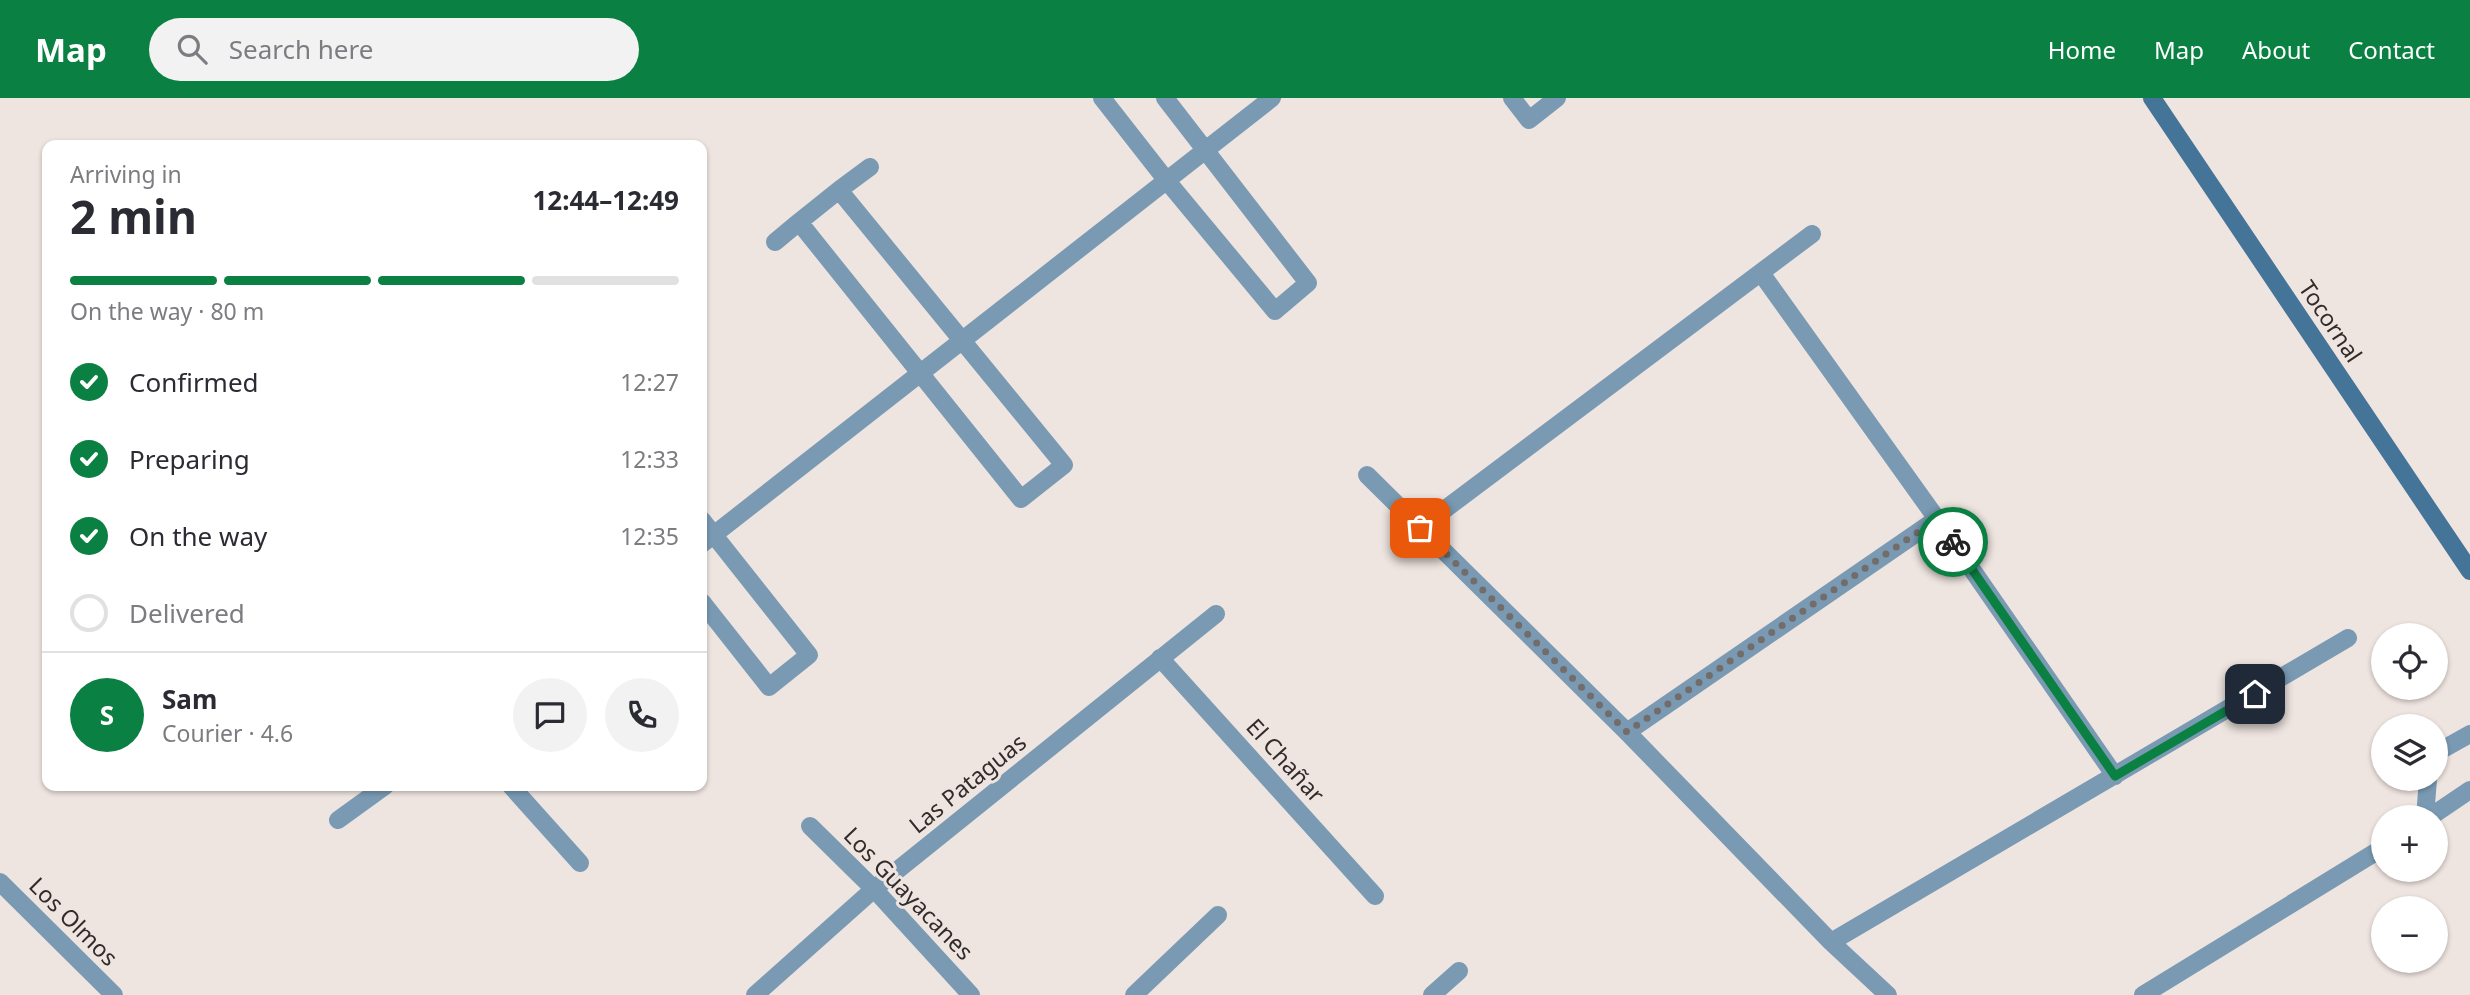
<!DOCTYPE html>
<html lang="en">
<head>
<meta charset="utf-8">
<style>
	:root { --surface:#fff; --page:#f2f2f3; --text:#2b2b33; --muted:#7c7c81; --line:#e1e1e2; --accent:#0b8043 }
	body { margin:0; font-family:"Noto Sans",sans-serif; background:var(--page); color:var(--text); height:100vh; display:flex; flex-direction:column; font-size:26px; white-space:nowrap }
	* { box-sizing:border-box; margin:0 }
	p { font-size:23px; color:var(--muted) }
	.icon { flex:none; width:38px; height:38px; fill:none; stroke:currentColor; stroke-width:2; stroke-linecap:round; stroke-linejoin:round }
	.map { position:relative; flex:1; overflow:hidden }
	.side { position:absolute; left:42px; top:42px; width:665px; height:651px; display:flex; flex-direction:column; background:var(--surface); border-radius:14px; box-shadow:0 2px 5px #0004 }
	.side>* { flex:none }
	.fabs { position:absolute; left:2371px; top:525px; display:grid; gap:14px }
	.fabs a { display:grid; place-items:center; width:77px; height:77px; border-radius:50%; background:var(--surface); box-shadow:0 2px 5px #0004; font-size:35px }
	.pin { position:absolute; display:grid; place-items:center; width:60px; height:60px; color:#fff; margin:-30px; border-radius:14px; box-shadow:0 4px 10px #0006 }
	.courier { position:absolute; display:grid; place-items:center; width:70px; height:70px; margin:-35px; border:5px solid #0b8043; border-radius:50%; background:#fff; color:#222; box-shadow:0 2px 9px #0007 }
	.head em { font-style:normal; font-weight:700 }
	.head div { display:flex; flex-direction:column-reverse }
	.head { display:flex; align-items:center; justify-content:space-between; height:119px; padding:0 28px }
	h1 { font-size:46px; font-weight:700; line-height:52px }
	.bar { display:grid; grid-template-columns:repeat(4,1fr); gap:10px 7px; align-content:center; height:84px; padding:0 28px }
	.bar i { height:9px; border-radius:5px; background:var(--line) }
	.bar .current { background:var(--accent) }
	.bar p { grid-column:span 4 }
	.line { display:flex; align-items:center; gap:18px; padding:0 28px; border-top:2px solid var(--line) }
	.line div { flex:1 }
	.round { display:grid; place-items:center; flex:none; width:74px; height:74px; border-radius:37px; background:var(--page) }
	ol { padding:0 28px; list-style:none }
	li { display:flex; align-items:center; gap:21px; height:77px }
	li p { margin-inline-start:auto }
	li .icon { padding:7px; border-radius:50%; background:var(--accent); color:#fff; stroke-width:4 }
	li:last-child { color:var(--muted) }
	li i { width:38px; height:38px; border:4px solid var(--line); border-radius:50% }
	header { display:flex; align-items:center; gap:42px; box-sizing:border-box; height:98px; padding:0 35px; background:var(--accent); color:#fff }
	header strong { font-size:33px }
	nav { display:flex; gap:38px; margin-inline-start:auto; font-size:24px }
	.search { width:490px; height:63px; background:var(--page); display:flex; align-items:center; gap:18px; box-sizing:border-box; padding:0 24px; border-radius:38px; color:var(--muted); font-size:26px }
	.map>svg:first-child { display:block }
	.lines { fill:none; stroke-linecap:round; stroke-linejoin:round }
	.street { stroke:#7a9ab3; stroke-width:18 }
	.secondary { stroke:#447498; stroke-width:18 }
	.done { stroke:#726c6a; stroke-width:7; stroke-dasharray:0 12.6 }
	.route { stroke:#0b8043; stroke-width:9 }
	.labels { text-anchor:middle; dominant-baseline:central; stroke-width:6; stroke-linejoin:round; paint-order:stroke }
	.street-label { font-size:23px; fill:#302c2b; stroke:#eee4e0 }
</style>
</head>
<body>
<header>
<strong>Map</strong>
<div class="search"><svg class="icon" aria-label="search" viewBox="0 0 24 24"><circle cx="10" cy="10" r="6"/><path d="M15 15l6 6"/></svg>Search here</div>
<nav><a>Home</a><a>Map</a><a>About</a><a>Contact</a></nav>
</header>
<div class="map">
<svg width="2470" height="897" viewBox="0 0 2470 897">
	<rect width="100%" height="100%" fill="#eee4e0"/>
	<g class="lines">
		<path class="street" d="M 1102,0 L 1167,83 L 1275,213 L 1308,185 L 1165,0
			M 1512,0 L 1529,22 L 1557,0
			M 839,92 L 1064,367 L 1021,401 L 799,124 Z
			M 839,92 L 870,69
			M 775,144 L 799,124
			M 1761,175 L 1937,421 L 2115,678
			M 1367,377 L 1627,634 L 1831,844 L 1888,897
			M 702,422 L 809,557 L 769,589 L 702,504
			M 1420,430 L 1812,136
			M 702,446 L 1272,0
			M 1160,560 L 1375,798
			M 1627,634 L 1937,421
			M 2436,655 L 2470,636
			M 511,688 L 580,765
			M 2425,719 L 2428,681
			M 2430,719 L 2470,692
			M 338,722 L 385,688
			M 810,728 L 874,791 L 971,897
			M 0,784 L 114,897
			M 1831,844 L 2348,540
			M 755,897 L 874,791 L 1216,516
			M 1134,897 L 1218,817
			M 1432,897 L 1459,873
			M 2143,897 L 2384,749"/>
		<path class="secondary" d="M 2152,0 L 2470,473"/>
	</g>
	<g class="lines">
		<path class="done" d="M 1420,430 L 1627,634 L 1937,421 L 1953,444"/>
		<path class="route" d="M 1953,444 L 2115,678 L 2255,596"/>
	</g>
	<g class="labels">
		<g class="street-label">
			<text transform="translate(2331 223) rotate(56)">Tocornal</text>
			<text transform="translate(1286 662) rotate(48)">El Chañar</text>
			<text transform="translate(967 685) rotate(-39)">Las Pataguas</text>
			<text transform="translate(909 795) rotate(46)">Los Guayacanes</text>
			<text transform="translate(74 823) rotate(45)">Los Olmos</text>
		</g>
	</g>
</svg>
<div class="fabs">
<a><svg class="icon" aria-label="locate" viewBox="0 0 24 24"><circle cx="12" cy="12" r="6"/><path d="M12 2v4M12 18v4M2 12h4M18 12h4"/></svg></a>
<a><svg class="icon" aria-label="layers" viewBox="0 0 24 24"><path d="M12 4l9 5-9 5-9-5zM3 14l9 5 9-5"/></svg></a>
<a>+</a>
<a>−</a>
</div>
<div class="pin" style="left:1420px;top:430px;background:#ea580c"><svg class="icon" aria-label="bag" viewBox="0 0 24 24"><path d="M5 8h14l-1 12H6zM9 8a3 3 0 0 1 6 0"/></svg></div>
<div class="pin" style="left:2255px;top:596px;background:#1f2937"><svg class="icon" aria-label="home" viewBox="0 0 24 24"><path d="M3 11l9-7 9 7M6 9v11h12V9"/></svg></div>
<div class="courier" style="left:1953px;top:444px"><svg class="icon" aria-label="bike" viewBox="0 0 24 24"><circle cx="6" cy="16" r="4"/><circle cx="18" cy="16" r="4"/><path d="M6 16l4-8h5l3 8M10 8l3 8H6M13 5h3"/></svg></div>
<section class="side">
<div class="head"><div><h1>2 min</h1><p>Arriving in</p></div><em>12:44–12:49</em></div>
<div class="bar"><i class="current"></i><i class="current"></i><i class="current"></i><i></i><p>On the way · 80 m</p></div>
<ol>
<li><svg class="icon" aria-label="check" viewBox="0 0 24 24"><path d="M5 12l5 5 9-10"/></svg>Confirmed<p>12:27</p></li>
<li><svg class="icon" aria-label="check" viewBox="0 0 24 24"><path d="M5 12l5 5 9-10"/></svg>Preparing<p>12:33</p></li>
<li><svg class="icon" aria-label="check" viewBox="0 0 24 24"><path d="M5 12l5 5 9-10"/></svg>On the way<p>12:35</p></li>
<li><i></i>Delivered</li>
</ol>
<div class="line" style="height:126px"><b class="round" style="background:var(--accent);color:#fff">S</b><div><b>Sam</b><p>Courier · 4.6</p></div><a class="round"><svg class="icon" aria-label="chat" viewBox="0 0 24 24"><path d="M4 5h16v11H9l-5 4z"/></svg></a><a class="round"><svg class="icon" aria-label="phone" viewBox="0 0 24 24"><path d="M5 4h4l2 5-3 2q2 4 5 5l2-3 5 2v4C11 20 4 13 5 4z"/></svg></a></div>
</section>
</div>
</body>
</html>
